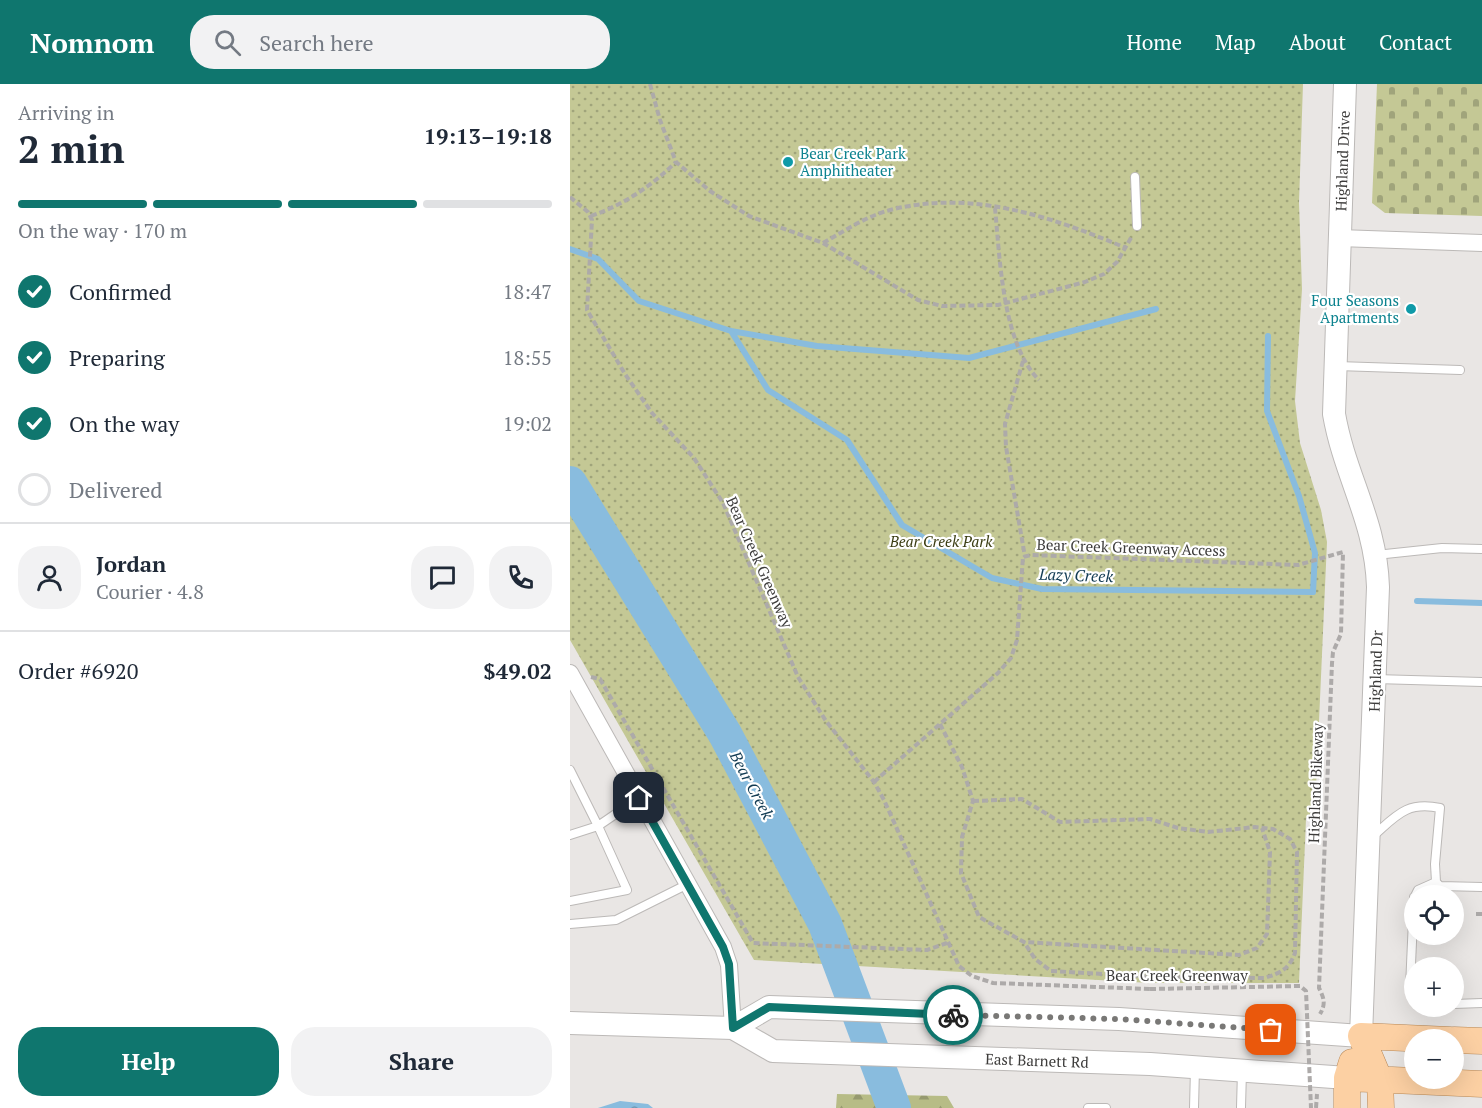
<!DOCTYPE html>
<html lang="en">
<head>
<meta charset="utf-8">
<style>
	:root { --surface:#fff; --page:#f2f2f3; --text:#1f2937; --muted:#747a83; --line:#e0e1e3; --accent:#0f766e }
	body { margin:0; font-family:"PT Serif",serif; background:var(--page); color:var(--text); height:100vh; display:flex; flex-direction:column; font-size:22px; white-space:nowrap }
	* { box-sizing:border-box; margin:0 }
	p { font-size:20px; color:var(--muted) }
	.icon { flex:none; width:33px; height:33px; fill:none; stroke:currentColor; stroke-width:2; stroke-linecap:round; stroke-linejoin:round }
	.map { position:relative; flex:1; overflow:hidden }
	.details { display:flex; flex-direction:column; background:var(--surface); width:570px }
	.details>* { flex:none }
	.fabs { position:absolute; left:834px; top:801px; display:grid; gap:12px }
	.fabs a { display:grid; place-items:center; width:60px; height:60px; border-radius:50%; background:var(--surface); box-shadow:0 6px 24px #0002; font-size:30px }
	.pin { position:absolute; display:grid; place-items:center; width:51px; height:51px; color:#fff; margin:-26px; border-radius:12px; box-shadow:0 3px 9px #0006 }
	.courier { position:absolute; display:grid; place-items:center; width:60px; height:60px; margin:-30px; border:4px solid #0f766e; border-radius:50%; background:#fff; color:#222; box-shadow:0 2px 8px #0007 }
	.overview em { font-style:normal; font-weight:700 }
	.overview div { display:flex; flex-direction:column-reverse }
	.overview { display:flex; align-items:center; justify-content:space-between; height:102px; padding:0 18px }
	h1 { font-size:39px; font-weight:700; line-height:45px }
	.bar { display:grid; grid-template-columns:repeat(4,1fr); gap:9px 6px; align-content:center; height:72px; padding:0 18px }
	.bar i { height:8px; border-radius:4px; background:var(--line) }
	.bar .active { background:var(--accent) }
	.bar p { grid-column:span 4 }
	.line { display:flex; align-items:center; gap:15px; padding:0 18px; border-top:2px solid var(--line) }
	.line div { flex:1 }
	.round { display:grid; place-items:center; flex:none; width:63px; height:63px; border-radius:24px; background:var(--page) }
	ol { padding:0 18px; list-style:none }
	li { display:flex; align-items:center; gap:18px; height:66px }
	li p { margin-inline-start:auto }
	li .icon { padding:6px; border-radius:50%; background:var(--accent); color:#fff; stroke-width:4 }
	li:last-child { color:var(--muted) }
	li i { width:33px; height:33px; border:3px solid var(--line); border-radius:50% }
	.button { display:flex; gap:12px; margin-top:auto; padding:12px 18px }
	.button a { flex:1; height:69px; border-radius:24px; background:var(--accent); color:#fff; font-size:24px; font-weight:700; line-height:69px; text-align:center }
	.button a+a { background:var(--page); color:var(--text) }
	header { display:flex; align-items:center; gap:36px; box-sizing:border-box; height:84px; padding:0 30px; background:var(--accent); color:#fff }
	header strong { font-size:28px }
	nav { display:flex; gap:33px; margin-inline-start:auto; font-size:21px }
	.search { width:420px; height:54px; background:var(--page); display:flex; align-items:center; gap:15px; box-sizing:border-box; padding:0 21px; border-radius:24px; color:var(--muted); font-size:22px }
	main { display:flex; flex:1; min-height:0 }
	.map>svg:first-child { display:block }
	.forest { fill:url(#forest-firs) }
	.cemetery { fill:url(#cemetery-stones) }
	.park { fill:url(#park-dots) }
	.water { fill:url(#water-ripples) }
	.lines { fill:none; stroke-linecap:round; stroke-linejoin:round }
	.stream { stroke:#89bcde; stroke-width:6 }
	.river { stroke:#89bcde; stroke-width:34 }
	.service-casing { stroke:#bcb9b7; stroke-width:10 }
	.minor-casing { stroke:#bcb9b7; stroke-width:18 }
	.secondary-casing { stroke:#bcb9b7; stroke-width:24 }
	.primary-casing { stroke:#b88856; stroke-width:27 }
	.path { stroke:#adaaa9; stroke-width:4; stroke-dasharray:6 3; stroke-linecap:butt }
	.service { stroke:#fff; stroke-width:8 }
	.minor { stroke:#fff; stroke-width:16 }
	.secondary { stroke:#fff; stroke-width:22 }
	.primary { stroke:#fcd0a3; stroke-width:26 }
	.path-bridge { stroke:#adaaa9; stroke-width:4; stroke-dasharray:6 3; stroke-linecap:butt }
	.done { stroke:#797876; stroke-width:6; stroke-dasharray:0 10.8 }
	.route { stroke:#0f766e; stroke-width:8 }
	.culture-dot { fill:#0f9aa8; stroke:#fff; stroke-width:2 }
	.labels { text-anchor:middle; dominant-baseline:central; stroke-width:4.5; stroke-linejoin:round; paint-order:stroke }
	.culture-label { font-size:15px; fill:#0d838f; stroke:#fff; text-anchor:start }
	.street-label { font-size:15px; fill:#3d3c3b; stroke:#fff }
	.park-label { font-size:15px; font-style:italic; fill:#3c3e14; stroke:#fff }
	.water-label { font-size:16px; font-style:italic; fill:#123b53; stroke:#fff }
</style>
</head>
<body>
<header>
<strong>Nomnom</strong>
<div class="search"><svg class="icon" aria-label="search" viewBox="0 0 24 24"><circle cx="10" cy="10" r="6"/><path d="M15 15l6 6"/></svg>Search here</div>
<nav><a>Home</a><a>Map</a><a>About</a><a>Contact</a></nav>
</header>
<main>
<section class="details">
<div class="overview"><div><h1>2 min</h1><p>Arriving in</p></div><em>19:13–19:18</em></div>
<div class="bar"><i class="active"></i><i class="active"></i><i class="active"></i><i></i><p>On the way · 170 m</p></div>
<ol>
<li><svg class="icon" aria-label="check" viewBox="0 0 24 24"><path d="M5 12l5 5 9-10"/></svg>Confirmed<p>18:47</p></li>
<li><svg class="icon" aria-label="check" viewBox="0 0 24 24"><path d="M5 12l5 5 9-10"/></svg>Preparing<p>18:55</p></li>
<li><svg class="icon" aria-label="check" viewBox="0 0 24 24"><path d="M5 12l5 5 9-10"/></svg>On the way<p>19:02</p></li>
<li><i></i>Delivered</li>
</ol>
<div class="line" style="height:108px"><a class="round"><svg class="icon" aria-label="person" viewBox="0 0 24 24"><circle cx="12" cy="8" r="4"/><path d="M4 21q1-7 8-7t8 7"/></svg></a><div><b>Jordan</b><p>Courier · 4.8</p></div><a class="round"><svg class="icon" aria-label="chat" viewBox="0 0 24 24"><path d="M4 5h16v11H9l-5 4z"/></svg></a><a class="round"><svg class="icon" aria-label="phone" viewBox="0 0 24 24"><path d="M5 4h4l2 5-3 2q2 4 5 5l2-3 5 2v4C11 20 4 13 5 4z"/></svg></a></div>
<div class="line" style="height:78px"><div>Order #6920</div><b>$49.02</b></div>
<div class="button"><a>Help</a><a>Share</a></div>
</section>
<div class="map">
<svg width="912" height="1024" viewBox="0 0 912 1024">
	<defs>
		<pattern id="forest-firs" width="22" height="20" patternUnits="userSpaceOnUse" patternTransform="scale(1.5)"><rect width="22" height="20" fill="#b7bc86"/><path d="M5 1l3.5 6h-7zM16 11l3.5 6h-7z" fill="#969a6f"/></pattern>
		<pattern id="cemetery-stones" width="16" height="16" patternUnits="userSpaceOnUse" patternTransform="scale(1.5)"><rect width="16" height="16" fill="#c4c895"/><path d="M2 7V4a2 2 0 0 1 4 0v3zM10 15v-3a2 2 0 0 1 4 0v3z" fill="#a0a47b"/></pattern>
		<pattern id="park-dots" width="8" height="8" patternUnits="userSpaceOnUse" patternTransform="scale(1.5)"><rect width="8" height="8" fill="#c4c895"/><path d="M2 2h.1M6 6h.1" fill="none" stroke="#a0a47b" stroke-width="1.8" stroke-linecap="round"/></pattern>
		<pattern id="water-ripples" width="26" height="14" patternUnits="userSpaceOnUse" patternTransform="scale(1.5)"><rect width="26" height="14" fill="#89bcde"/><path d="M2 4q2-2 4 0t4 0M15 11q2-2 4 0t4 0" fill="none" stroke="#719ab5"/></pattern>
	</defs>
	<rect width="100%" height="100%" fill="#e9e6e4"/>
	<path class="forest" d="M 267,1010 L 377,1012 L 384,1024 L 266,1024 Z"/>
	<path class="cemetery" d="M 807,0 L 912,0 L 912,132 L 815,129 L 802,119 Z"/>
	<path class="park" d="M 0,0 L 733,0 L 729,119 L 732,205 L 725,317 L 730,359 L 751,426 L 757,458 L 745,727 L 736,735 L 729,899 L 580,899 L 184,876 L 0,556 Z"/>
	<path class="water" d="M 50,1017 L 78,1020 L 83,1024 L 28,1024 Z"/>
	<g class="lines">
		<path class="stream" d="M 0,165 L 28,175 L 69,217 L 161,247 L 247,262 L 399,274 L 586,225
			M 161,247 L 198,306 L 277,356 L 332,441 L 422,494 L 472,505 L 743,508 L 745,469 L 729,412 L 697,327 L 698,252
			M 847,517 L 912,519"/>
		<path class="river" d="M 0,399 L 155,650 L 255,840 L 324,1024"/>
		<defs>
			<path id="service" d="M 565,93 L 567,142
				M 767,282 L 890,286
				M 806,471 L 872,464 L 912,465
				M 805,595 L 912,598
				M 0,686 L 28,742 L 0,751
				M 802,753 C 826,732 836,717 870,724 L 865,780 L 866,798
				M 845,812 L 848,806 L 866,798 L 870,802 L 912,803
				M 844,813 L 840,903 L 844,913
				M 0,817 L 57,806 L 28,742 L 69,714
				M 0,840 L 46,836 L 118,800
				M 884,920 L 912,919
				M 671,1023 L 672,987
				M 518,1024 L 536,1024
				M 624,1024 L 625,984"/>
			<path id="minor" d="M 769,154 L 912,159
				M 0,589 L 153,863 L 159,881 L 163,944"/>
			<path id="secondary" d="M 0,939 L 163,944 L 203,967 L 580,980 L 777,994
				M 163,944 L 199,923 L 549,935 L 791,952 L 808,503 C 806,437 775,393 764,330 L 775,0"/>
			<path id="primary" d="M 791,952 L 880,956
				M 791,952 L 810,997 L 811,1024
				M 884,956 L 912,957
				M 777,994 L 912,1000
				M 777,1024 L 777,994 L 782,978"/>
		</defs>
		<use href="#service" class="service-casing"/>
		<use href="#minor" class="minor-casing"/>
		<use href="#secondary" class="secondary-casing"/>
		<use href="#primary" class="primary-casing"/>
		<path class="path" d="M 80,0 L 90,36 L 106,78 L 140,107 L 179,132 L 253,159 L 348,216 L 372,222 L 428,221 L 515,198 L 534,190 L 547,178 L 562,152
			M 0,113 L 18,128 L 22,136 L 17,226 L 55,290 L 82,329 L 124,374 L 153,419 L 228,593 L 256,637 L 304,698 L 314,716 L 389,882 L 402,892 L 423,899 L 580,905
			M 425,124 C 430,174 432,259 469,296
			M 21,132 C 55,120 80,103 106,78
			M 253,159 C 276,146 298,131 324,125 C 405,106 482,133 556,164
			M 453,277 L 435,340 L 436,363 L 455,473
			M 21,593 L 30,595 L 183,859 L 357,866 L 377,859
			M 370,640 L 392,683 L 403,717 L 392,753 L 391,789 L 409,833 L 454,858 L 669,871 L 687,864 L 697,850 L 700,768 L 692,744
			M 304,698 L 428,589 L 441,574 L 447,556 L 453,473 L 461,471 L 728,481 L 773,468 L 771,550 L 763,568 L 762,579 L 749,904 C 754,914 756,920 750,930
			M 403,717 L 452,715 L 490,738 L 580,735 L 608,744 L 638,748 L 685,743 L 703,745 L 720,755 L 727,768 L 725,869 C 719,885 711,889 694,894 L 584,893 L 481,887 L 465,875 L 454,858
			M 906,830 L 912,830
			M 746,1024 L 747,1010"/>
		<use href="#service" class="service"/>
		<use href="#minor" class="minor"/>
		<use href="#secondary" class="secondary"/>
		<use href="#primary" class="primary"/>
		<path class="path-bridge" d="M 580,905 L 730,902 L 736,907 L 741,1024"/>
	</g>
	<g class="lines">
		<path class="done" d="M 383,931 L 549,935 L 701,946"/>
		<path class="route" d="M 69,714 L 153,863 L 159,880 L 163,944 L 199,923 L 383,931"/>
	</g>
	<g class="culture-dot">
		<circle cx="218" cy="78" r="6"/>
		<circle cx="841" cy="225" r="6"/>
	</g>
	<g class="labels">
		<g class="culture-label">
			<text x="230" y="69">Bear Creek Park<tspan x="230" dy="17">Amphitheater</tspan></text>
			<text x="829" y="216" text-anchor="end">Four Seasons<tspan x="829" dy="17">Apartments</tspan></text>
		</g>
		<g class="street-label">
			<text transform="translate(772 77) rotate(-88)">Highland Drive</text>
			<text transform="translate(561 463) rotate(2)">Bear Creek Greenway Access</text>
			<text transform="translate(190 478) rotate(66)">Bear Creek Greenway</text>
			<text transform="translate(805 587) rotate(-88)">Highland Dr</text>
			<text transform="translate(745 699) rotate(-88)">Highland Bikeway</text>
			<text x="607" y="891">Bear Creek Greenway</text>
			<text transform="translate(467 976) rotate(2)">East Barnett Rd</text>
		</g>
		<g class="park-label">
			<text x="371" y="457">Bear Creek Park</text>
		</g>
		<g class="water-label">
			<text transform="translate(506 491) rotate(2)">Lazy Creek</text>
			<text transform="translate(182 701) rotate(62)">Bear Creek</text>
		</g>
	</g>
</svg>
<div class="fabs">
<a><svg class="icon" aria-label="locate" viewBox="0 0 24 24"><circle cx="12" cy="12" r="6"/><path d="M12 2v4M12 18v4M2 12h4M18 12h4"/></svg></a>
<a>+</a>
<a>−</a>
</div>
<div class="pin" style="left:701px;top:946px;background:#ea580c"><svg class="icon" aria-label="bag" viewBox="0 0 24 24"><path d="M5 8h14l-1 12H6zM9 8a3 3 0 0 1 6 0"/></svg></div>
<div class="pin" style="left:69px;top:714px;background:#1f2937"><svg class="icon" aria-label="home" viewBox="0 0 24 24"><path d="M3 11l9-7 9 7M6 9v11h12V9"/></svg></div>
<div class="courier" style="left:383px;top:931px"><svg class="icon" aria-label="bike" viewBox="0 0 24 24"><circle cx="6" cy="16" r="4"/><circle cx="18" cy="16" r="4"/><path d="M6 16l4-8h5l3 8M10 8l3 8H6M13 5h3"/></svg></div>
</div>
</main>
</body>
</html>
